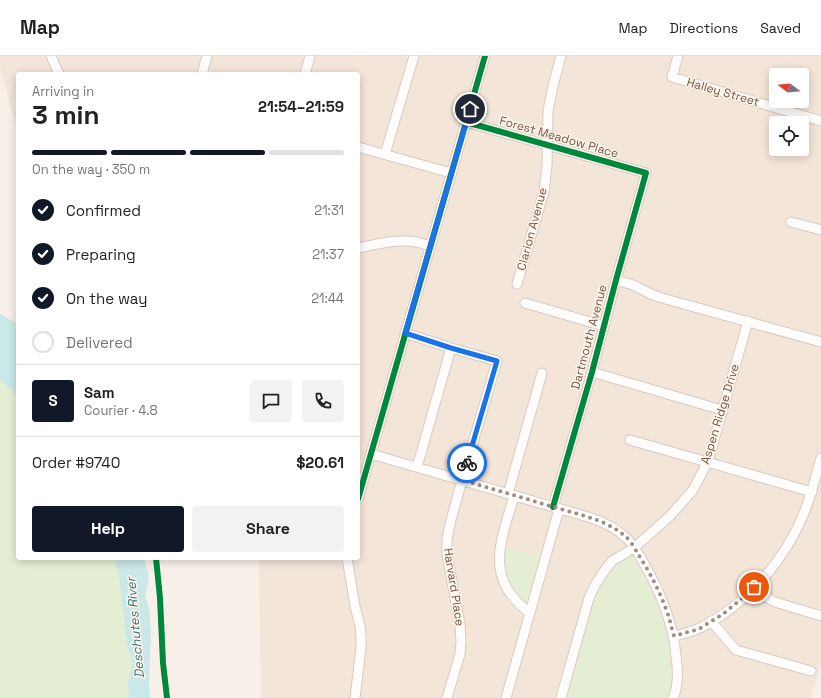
<!DOCTYPE html>
<html lang="en">
<head>
<meta charset="utf-8">
<style>
	:root { --surface:#fff; --page:#f2f2f2; --text:#222; --muted:#767676; --line:#e0e0e0; --accent:#111827 }
	body { margin:0; font-family:"Space Grotesk",sans-serif; background:var(--page); color:var(--text); height:100vh; display:flex; flex-direction:column; font-size:15px; white-space:nowrap }
	* { box-sizing:border-box; margin:0 }
	p { font-size:13px; color:var(--muted) }
	.icon { flex:none; width:22px; height:22px; fill:none; stroke:currentColor; stroke-width:2; stroke-linecap:round; stroke-linejoin:round }
	.map { position:relative; flex:1; overflow:hidden }
	.drawer { position:absolute; left:16px; top:16px; width:344px; height:488px; display:flex; flex-direction:column; background:var(--surface); border-radius:4px; box-shadow:0 2px 10px #0003 }
	.drawer>* { flex:none }
	.needle { width:26px; rotate:286deg }
	.controls { position:absolute; left:769px; top:12px; display:grid; gap:8px }
	.controls a { display:grid; place-items:center; width:40px; height:40px; border-radius:4px; background:var(--surface); box-shadow:0 2px 10px #0003; font-size:20px }
	.pin { position:absolute; display:grid; place-items:center; width:34px; height:34px; color:#fff; margin:-17px; border:2px solid #fff; border-radius:50%; box-shadow:0 1px 4px #0007 }
	.courier { position:absolute; display:grid; place-items:center; width:40px; height:40px; margin:-20px; border:3px solid #1a73e8; border-radius:50%; background:#fff; color:#222; box-shadow:0 1px 5px #0007 }
	.summary em { font-style:normal; font-weight:700 }
	.summary div { display:flex; flex-direction:column-reverse }
	.summary { display:flex; align-items:center; justify-content:space-between; height:68px; padding:0 16px }
	h1 { font-size:26px; font-weight:700; line-height:30px }
	.bar { display:grid; grid-template-columns:repeat(4,1fr); gap:6px 4px; align-content:center; height:48px; padding:0 16px }
	.bar i { height:5px; border-radius:3px; background:var(--line) }
	.bar .current { background:var(--accent) }
	.bar p { grid-column:span 4 }
	.line { display:flex; align-items:center; gap:10px; padding:0 16px; border-top:1px solid var(--line) }
	.line div { flex:1 }
	.round { display:grid; place-items:center; flex:none; width:42px; height:42px; border-radius:4px; background:var(--page) }
	ol { padding:0 16px; list-style:none }
	li { display:flex; align-items:center; gap:12px; height:44px }
	li p { margin-inline-start:auto }
	li .icon { padding:4px; border-radius:50%; background:var(--accent); color:#fff; stroke-width:4 }
	li:last-child { color:var(--muted) }
	li i { width:22px; height:22px; border:2px solid var(--line); border-radius:50% }
	.button { display:flex; gap:8px; margin-top:auto; padding:8px 16px }
	.button a { flex:1; height:46px; border-radius:4px; background:var(--accent); color:#fff; font-size:16px; font-weight:700; line-height:46px; text-align:center }
	.button a+a { background:var(--page); color:var(--text) }
	header { display:flex; align-items:center; gap:24px; box-sizing:border-box; height:56px; padding:0 20px; background:var(--surface); border-bottom:1px solid var(--line) }
	header strong { font-size:19px }
	nav { display:flex; gap:22px; margin-inline-start:auto; font-size:14px }
	.map>svg:first-child { display:block }
	.residential { fill:#f3e5d8; fill-rule:evenodd }
	.green { fill:#e4eed2 }
	.water { fill:#cae8e8 }
	.lines { fill:none; stroke-linecap:round; stroke-linejoin:round }
	.minor-casing { stroke:#d6cbc5; stroke-width:11 }
	.minor { stroke:#fefdfc; stroke-width:9 }
	.cycleway-casing { stroke:#fff5ea; stroke-width:8 }
	.cycleway { stroke:#00873e; stroke-width:6 }
	.done { stroke:#a38b7f; stroke-width:4; stroke-dasharray:0 7.2 }
	.route { stroke:#1a73e8; stroke-width:5 }
	.labels { text-anchor:middle; dominant-baseline:central; stroke-width:3; stroke-linejoin:round; paint-order:stroke }
	.street-label { font-size:12px; fill:#765547; stroke:#fff5ea }
	.water-label { font-size:13px; font-style:italic; fill:#3a767d; stroke:#fff5ea }
</style>
</head>
<body>
<header>
<strong>Map</strong>
<nav><a>Map</a><a>Directions</a><a>Saved</a></nav>
</header>
<div class="map">
<svg width="821" height="642" viewBox="0 0 821 642">
	<rect width="100%" height="100%" fill="#f7f0e8"/>
	<path class="residential" d="M 0,0 L 821,0 L 821,607 L 811,642 L 261,642 L 259,502 L 358,502 L 358,18 L 18,18 L 18,78 L 0,11 ZM 776,19 L 802,19 L 802,45 L 776,45 ZM 776,67 L 802,67 L 802,93 L 776,93 Z"/>
	<path class="green" d="M 0,324 L 18,340 L 18,502 L 114,502 L 119,520 L 127,589 L 133,608 L 128,626 L 129,642 L 0,642 Z
		M 503,491 L 541,501 L 527,551 L 516,539 L 510,529 L 503,509 Z
		M 631,500 L 634,501 L 638,504 L 639,513 L 653,538 L 663,564 L 666,567 C 668,575 670,584 671,592 C 671,595 670,598 670,601 C 672,616 674,628 669,642 L 567,642 L 596,540 L 605,524 L 612,515 L 621,507 L 623,503 L 627,501 Z"/>
	<path class="water" d="M 0,258 L 18,268 L 18,340 L 0,324 Z
		M 114,502 L 144,502 L 146,512 L 149,518 L 147,533 L 145,538 L 150,557 L 151,578 L 149,628 L 150,642 L 129,642 L 128,626 L 133,608 L 127,589 L 119,520 Z"/>
	<g class="lines">
		<defs>
			<path id="minor" d="M 51,0 L 59,18
				M 678,0 L 672,21 L 821,65
				M 202,18 L 207,0
				M 305,18 L 310,0
				M 466,66 L 646,117 L 616,224 L 592,316 L 553,451
				M 358,91 L 451,117
				M 385,98 L 414,0
				M 791,166 L 821,174
				M 358,192 C 373,189 390,184 405,185 C 414,185 422,187 430,190
				M 616,224 L 633,229 L 651,238 L 662,242 L 821,286
				M 517,228 L 544,136 L 547,110 L 548,55 L 553,30 L 561,0
				M 525,247 L 604,270
				M 405,277 L 451,292 L 497,305 L 462,424 L 451,464 L 447,483 L 447,499 L 460,568 L 461,586 L 460,598 L 447,642
				M 592,316 L 722,354
				M 630,384 L 812,436
				M 371,398 L 588,461 C 601,465 615,471 625,481 C 633,487 638,497 643,506 C 660,535 673,565 676,600 C 678,614 679,629 673,642
				M 417,411 L 451,292
				M 508,438 L 542,317
				M 514,440 C 501,485 483,523 530,557
				M 358,443 L 485,0
				M 347,502 L 355,550 L 360,570 L 361,581 L 361,592 L 355,642
				M 754,531 L 764,540 L 775,546 L 821,560
				M 711,565 L 736,594 L 811,615
				M 674,580 C 682,578 692,576 700,572 C 748,548 787,502 806,452 C 812,436 816,419 821,402
				M 506,642 L 559,453
				M 561,642 L 589,542 L 595,529 L 605,514 L 612,505 L 634,492 L 670,460 L 693,434 L 708,405 L 748,265"/>
		</defs>
		<use href="#minor" class="minor-casing"/>
		<use href="#minor" class="minor"/>
		<defs>
			<path id="cycleway" d="M 466,66 L 646,117 L 616,224 L 592,316 L 553,451
				M 358,443 L 485,0
				M 156,502 L 160,542 L 163,607 L 167,642"/>
		</defs>
		<use href="#cycleway" class="cycleway-casing"/>
		<use href="#cycleway" class="cycleway"/>
	</g>
	<g class="lines">
		<path class="done" d="M 467,407 L 462,424 L 588,461 C 601,465 615,471 626,481 C 631,485 635,493 638,498 C 649,515 659,534 666,553 C 670,562 671,571 674,580 L 699,573 L 723,558 L 739,545 L 754,531"/>
		<path class="route" d="M 467,407 L 497,305 L 451,292 L 405,277 L 470,53"/>
	</g>
	<g class="labels">
		<g class="street-label">
			<text transform="translate(723 36) rotate(16)">Halley Street</text>
			<text transform="translate(559 81) rotate(16)">Forest Meadow Place</text>
			<text transform="translate(532 173) rotate(-75)">Clarion Avenue</text>
			<text transform="translate(589 281) rotate(-75)">Dartmouth Avenue</text>
			<text transform="translate(720 358) rotate(-73)">Aspen Ridge Drive</text>
			<text transform="translate(454 531) rotate(81)">Harvard Place</text>
		</g>
		<g class="water-label">
			<text transform="translate(135 572) rotate(-95)">Deschutes River</text>
		</g>
	</g>
</svg>
<div class="controls">
<a><svg class="needle" viewBox="-14 -14 28 28"><path d="M0-13l5 13h-10z" fill="#e53935"/><path d="M0 13l5-13h-10z" fill="#767676"/></svg></a>
<a><svg class="icon" aria-label="locate" viewBox="0 0 24 24"><circle cx="12" cy="12" r="6"/><path d="M12 2v4M12 18v4M2 12h4M18 12h4"/></svg></a>
</div>
<div class="pin" style="left:754px;top:531px;background:#ea580c"><svg class="icon" aria-label="bag" viewBox="0 0 24 24"><path d="M5 8h14l-1 12H6zM9 8a3 3 0 0 1 6 0"/></svg></div>
<div class="pin" style="left:470px;top:53px;background:#1f2937"><svg class="icon" aria-label="home" viewBox="0 0 24 24"><path d="M3 11l9-7 9 7M6 9v11h12V9"/></svg></div>
<div class="courier" style="left:467px;top:407px"><svg class="icon" aria-label="bike" viewBox="0 0 24 24"><circle cx="6" cy="16" r="4"/><circle cx="18" cy="16" r="4"/><path d="M6 16l4-8h5l3 8M10 8l3 8H6M13 5h3"/></svg></div>
<section class="drawer">
<div class="summary"><div><h1>3 min</h1><p>Arriving in</p></div><em>21:54–21:59</em></div>
<div class="bar"><i class="current"></i><i class="current"></i><i class="current"></i><i></i><p>On the way · 350 m</p></div>
<ol>
<li><svg class="icon" aria-label="check" viewBox="0 0 24 24"><path d="M5 12l5 5 9-10"/></svg>Confirmed<p>21:31</p></li>
<li><svg class="icon" aria-label="check" viewBox="0 0 24 24"><path d="M5 12l5 5 9-10"/></svg>Preparing<p>21:37</p></li>
<li><svg class="icon" aria-label="check" viewBox="0 0 24 24"><path d="M5 12l5 5 9-10"/></svg>On the way<p>21:44</p></li>
<li><i></i>Delivered</li>
</ol>
<div class="line" style="height:72px"><b class="round" style="background:var(--accent);color:#fff">S</b><div><b>Sam</b><p>Courier · 4.8</p></div><a class="round"><svg class="icon" aria-label="chat" viewBox="0 0 24 24"><path d="M4 5h16v11H9l-5 4z"/></svg></a><a class="round"><svg class="icon" aria-label="phone" viewBox="0 0 24 24"><path d="M5 4h4l2 5-3 2q2 4 5 5l2-3 5 2v4C11 20 4 13 5 4z"/></svg></a></div>
<div class="line" style="height:52px"><div>Order #9740</div><b>$20.61</b></div>
<div class="button"><a>Help</a><a>Share</a></div>
</section>
</div>
</body>
</html>
